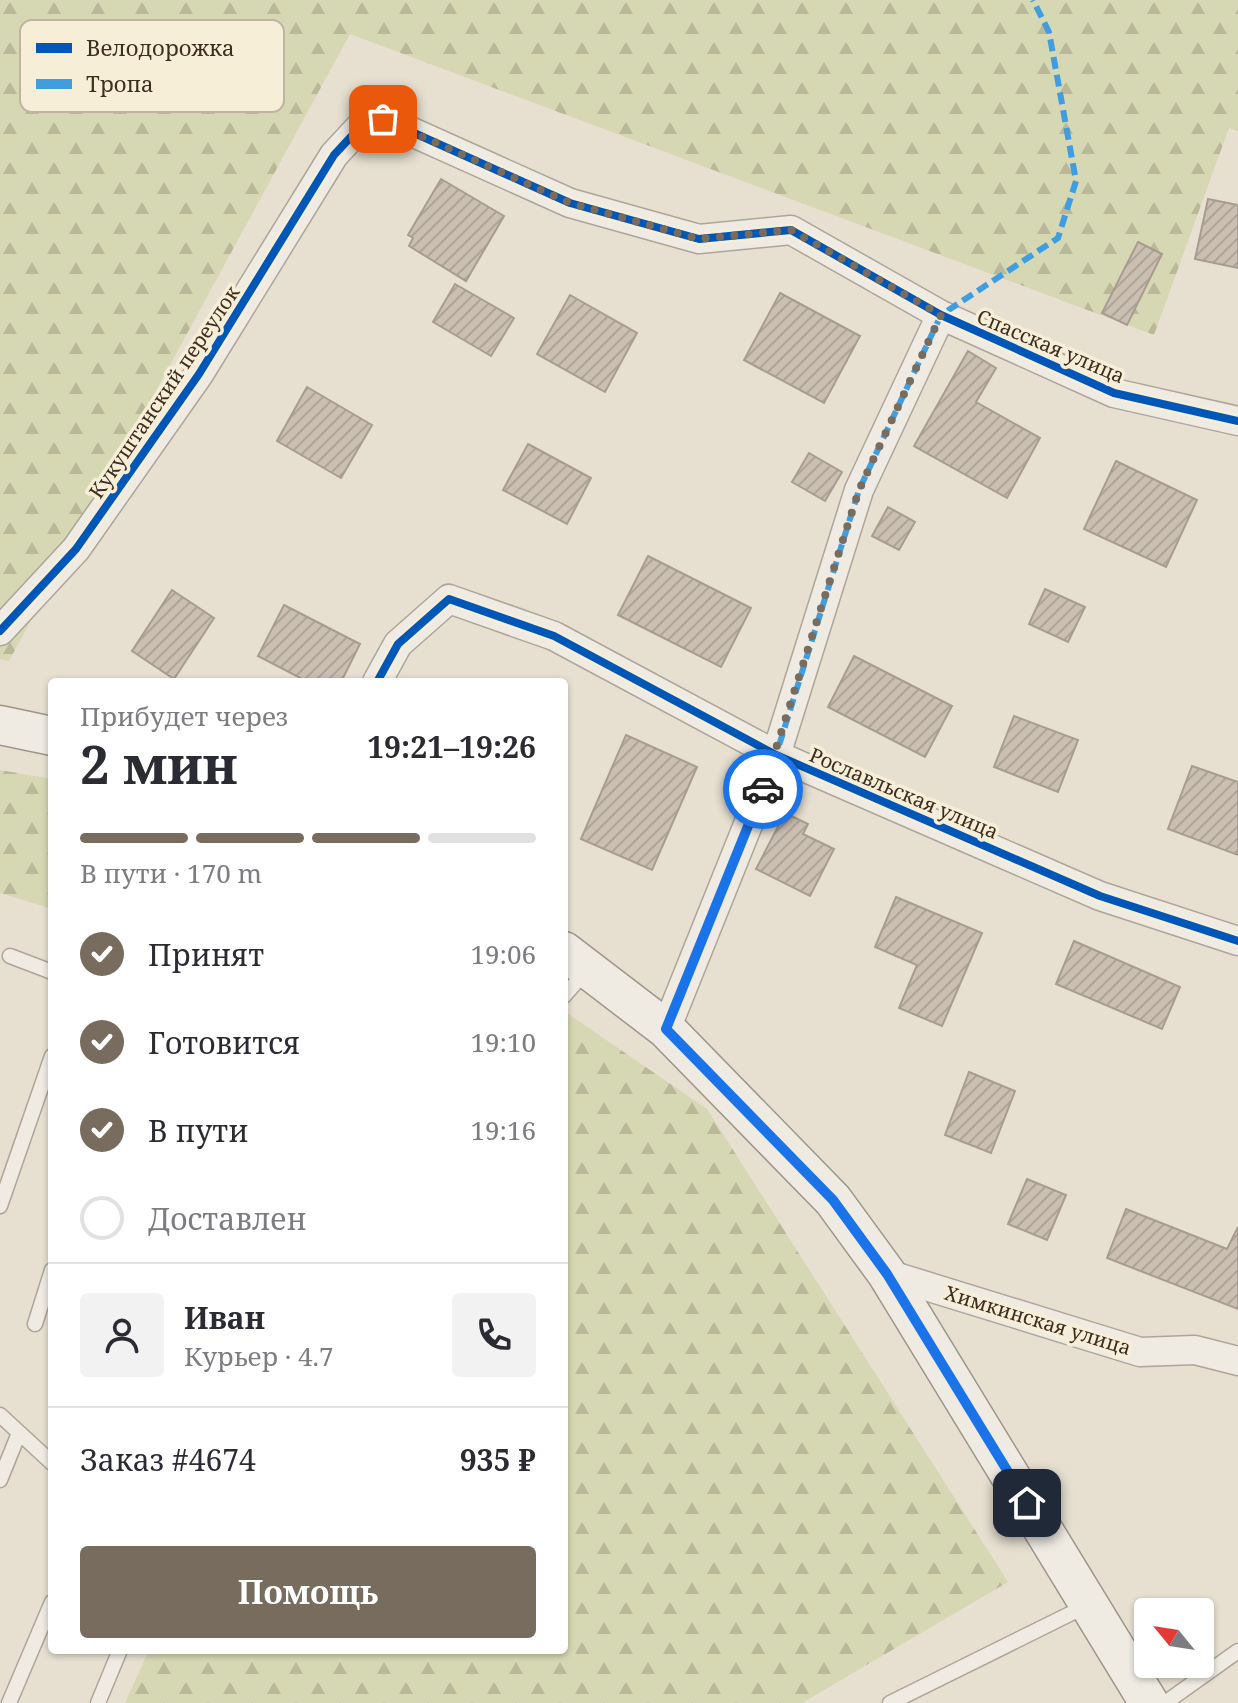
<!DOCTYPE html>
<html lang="ru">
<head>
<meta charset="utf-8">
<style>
	:root { --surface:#fff; --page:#f2f2f3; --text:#2b2b33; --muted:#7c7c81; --line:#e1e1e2; --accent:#786c5e }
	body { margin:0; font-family:"Noto Serif",serif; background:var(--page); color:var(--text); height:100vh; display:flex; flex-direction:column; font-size:30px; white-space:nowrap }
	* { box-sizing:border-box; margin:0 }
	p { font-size:26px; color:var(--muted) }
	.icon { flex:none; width:44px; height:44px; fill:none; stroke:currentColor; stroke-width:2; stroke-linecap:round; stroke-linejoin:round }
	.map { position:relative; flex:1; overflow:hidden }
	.panel { position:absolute; left:48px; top:678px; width:520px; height:976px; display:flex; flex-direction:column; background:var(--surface); border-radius:8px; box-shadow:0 2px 6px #0004 }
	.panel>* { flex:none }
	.needle { width:52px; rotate:300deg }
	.buttons { position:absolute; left:1134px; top:1598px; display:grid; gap:16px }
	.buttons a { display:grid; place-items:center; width:80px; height:80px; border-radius:8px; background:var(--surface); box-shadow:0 2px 6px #0004; font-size:40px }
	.pin { position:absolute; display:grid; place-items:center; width:68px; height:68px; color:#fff; margin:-34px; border-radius:16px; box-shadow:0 4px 12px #0006 }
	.courier { position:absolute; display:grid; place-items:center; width:80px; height:80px; margin:-40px; border:6px solid #1a73e8; border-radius:50%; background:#fff; color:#222; box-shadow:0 2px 10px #0007 }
	.head em { font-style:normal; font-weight:700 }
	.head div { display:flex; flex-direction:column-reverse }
	.head { display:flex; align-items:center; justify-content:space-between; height:136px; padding:0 32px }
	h1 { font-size:52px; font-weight:700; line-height:60px }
	.bar { display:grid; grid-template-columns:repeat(4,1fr); gap:12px 8px; align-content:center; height:96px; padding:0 32px }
	.bar i { height:10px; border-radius:6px; background:var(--line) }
	.bar .active { background:var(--accent) }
	.bar p { grid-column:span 4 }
	.line { display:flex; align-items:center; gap:20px; padding:0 32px; border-top:2px solid var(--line) }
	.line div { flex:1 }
	.round { display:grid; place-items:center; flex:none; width:84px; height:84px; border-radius:8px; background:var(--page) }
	ol { padding:0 32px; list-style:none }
	li { display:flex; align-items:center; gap:24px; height:88px }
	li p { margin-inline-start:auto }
	li .icon { padding:8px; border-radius:50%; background:var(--accent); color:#fff; stroke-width:4 }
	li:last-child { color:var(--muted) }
	li i { width:44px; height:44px; border:4px solid var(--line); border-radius:50% }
	.primary-button { display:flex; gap:16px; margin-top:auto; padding:16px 32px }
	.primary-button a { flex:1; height:92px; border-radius:8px; background:var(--accent); color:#fff; font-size:32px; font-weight:700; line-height:92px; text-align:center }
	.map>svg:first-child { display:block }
	.forest { fill:url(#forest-firs) }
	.building { fill:url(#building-hatch); stroke:#a89c90; stroke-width:2 }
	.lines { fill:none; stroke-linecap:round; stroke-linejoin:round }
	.lane-casing { stroke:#ada599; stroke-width:17 }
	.street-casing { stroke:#ada599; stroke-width:31 }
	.secondary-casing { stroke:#9c958a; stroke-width:41 }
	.lane { stroke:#efebe3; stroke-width:14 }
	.street { stroke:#efebe3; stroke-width:28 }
	.secondary { stroke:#efebe3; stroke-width:38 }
	.quiet { stroke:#3f9de0; stroke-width:6; stroke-dasharray:12 6; stroke-linecap:butt }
	.cycleway-casing { stroke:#f7eed8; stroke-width:13 }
	.cycleway { stroke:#0057b8; stroke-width:8 }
	.done { stroke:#786c5e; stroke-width:8; stroke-dasharray:0 14.4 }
	.route { stroke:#1a73e8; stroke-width:10 }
	.labels { text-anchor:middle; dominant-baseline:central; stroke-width:7; stroke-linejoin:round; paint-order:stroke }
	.street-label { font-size:20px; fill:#3d2e20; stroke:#f7eed8 }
	.key { fill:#f7eed8; stroke:#bfb4a1; stroke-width:2 }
	.key-label { font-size:22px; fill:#3d2e20 }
</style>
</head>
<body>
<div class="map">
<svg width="1238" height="1703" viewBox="0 0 1238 1703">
	<defs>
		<pattern id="forest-firs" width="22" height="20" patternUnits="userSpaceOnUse" patternTransform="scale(2)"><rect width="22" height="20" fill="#d6d7b3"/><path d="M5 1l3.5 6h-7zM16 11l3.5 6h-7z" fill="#b9b99a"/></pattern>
		<pattern id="building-hatch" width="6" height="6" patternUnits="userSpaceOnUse" patternTransform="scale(2)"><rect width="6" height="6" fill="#cbbfb2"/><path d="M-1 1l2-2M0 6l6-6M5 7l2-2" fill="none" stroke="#afa499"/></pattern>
	</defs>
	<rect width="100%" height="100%" fill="#e7e0d1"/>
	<path class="forest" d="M 0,0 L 1238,0 L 1238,131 L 1229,128 L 1154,335 L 350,34 L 9,661 L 0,659 Z
		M 0,770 L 52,779 L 52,909 L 0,893 Z
		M 564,1011 L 707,1109 L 1008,1582 L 802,1703 L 125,1703 L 149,1650 L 564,1650 Z"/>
	<path class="building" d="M 441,179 L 504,216 L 466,281 L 409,246 L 413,238 L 408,235 Z
		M 1208,199 L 1238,205 L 1238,268 L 1195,259 Z
		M 1138,242 L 1162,254 L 1127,325 L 1102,313 Z
		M 455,284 L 514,318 L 491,356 L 433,322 Z
		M 780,293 L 860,336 L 824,403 L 744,360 Z
		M 570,295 L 637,333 L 605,392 L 537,354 Z
		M 968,351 L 996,368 L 976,402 L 1040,438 L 1007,498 L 914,446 Z
		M 307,387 L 372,425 L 341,478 L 277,441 Z
		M 528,444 L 591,478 L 567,524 L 503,490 Z
		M 809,453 L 842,472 L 825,501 L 792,482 Z
		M 1116,461 L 1197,500 L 1166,567 L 1084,529 Z
		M 888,507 L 915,522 L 899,550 L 872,536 Z
		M 648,556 L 751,608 L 721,667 L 618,615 Z
		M 1045,589 L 1085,607 L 1068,642 L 1029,624 Z
		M 172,590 L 214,618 L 174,679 L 132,651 Z
		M 284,605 L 360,644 L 341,682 L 308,682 L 258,656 Z
		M 854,656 L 952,706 L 925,757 L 828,707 Z
		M 1014,716 L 1078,740 L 1058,792 L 994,767 Z
		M 626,735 L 697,767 L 652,870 L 581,839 Z
		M 1192,766 L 1238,782 L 1238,855 L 1168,829 Z
		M 785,813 L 808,824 L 803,834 L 834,849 L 810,896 L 756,869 Z
		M 896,897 L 982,933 L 942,1026 L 899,1008 L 917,965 L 875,947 Z
		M 1074,941 L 1180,987 L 1162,1029 L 1056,984 Z
		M 969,1072 L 1015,1091 L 991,1153 L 945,1135 Z
		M 1027,1179 L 1066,1195 L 1047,1240 L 1008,1224 Z
		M 1126,1209 L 1227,1249 L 1238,1227 L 1238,1309 L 1107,1258 Z"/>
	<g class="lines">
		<defs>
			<path id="lane" d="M 10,956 L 52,972
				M 564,996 L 586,971
				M 0,1206 L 52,1056
				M 35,1324 L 52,1270
				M 0,1415 L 52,1463
				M 0,1480 L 19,1433
				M 9,1703 L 52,1602
				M 98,1703 L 120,1650
				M 890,1703 L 1088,1605
				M 1165,1703 L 1238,1651"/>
			<path id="street" d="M 0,631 L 76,549 L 199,374 L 334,155 L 360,127 L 383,119 L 570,203 L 699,239 L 791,230 L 941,315 L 1114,393 L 1238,421
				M 377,682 L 398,644 L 449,599 L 554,636 L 776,755 L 1100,896 L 1238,941
				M 666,1029 L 776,755 L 859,490 L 941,315
				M 887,1274 L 1140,1352 L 1195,1350 L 1238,1361"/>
			<path id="secondary" d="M 0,725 L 52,736
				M 564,951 L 666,1029 L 833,1200 L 887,1274 L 1149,1703"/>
		</defs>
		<use href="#lane" class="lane-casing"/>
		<use href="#street" class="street-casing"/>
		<use href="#secondary" class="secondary-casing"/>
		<use href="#lane" class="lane"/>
		<use href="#street" class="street"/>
		<use href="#secondary" class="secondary"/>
		<path class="quiet" d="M 666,1029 L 776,755 L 859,490 L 941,315 L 1058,238 L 1076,181 L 1049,32 L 1033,0"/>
		<defs>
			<path id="cycleway" d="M 0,631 L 76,549 L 199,374 L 334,155 L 360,127 L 383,119 L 570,203 L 699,239 L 791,230 L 941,315 L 1114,393 L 1238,421
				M 377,682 L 398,644 L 449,599 L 554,636 L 776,755 L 1100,896 L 1238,941"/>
		</defs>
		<use href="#cycleway" class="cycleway-casing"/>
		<use href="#cycleway" class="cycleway"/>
	</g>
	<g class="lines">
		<path class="done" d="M 383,119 L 570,203 L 699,239 L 791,230 L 941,315 L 859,490 L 763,789"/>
		<path class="route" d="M 763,789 L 666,1029 L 833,1200 L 887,1274 L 1027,1503"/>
	</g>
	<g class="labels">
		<g class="street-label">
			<text transform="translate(1051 346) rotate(23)">Спасская улица</text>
			<text transform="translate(164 392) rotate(-56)">Кукуштанский переулок</text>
			<text transform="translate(904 793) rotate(23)">Рославльская улица</text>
			<text transform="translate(1038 1320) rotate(17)">Химкинская улица</text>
		</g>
	</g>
	<rect x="20" y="20" width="264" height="92" rx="12" class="key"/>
	<rect x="36" y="43" width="36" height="10" fill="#0057b8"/>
	<rect x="36" y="79" width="36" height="10" fill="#3f9de0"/>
	<g class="key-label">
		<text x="86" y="56">Велодорожка</text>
		<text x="86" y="92">Тропа</text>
	</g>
</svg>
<div class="buttons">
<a><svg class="needle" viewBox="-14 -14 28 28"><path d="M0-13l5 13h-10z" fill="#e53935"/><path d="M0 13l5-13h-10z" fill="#7c7c81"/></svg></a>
</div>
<div class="pin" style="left:383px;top:119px;background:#ea580c"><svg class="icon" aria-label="bag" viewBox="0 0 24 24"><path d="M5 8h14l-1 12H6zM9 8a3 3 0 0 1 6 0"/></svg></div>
<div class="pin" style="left:1027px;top:1503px;background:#1f2937"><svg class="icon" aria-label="home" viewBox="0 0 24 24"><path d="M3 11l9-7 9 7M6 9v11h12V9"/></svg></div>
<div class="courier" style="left:763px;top:789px"><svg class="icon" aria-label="car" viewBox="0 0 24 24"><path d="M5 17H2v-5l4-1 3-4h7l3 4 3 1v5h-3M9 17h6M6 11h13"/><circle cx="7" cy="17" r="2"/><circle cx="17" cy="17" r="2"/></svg></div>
<section class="panel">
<div class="head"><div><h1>2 мин</h1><p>Прибудет через</p></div><em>19:21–19:26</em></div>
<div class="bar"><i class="active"></i><i class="active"></i><i class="active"></i><i></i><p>В пути · 170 m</p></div>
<ol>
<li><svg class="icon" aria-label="check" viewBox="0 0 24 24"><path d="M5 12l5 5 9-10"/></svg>Принят<p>19:06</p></li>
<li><svg class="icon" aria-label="check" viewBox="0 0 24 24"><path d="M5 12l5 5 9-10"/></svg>Готовится<p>19:10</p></li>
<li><svg class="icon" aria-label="check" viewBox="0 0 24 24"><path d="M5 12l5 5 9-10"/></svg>В пути<p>19:16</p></li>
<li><i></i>Доставлен</li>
</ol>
<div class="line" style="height:144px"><a class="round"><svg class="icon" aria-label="person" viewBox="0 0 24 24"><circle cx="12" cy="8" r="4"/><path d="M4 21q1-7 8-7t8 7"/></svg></a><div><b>Иван</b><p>Курьер · 4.7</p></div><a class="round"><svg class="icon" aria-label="phone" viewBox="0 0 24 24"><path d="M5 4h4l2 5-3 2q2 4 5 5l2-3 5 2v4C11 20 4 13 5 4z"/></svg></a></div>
<div class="line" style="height:104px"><div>Заказ #4674</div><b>935 ₽</b></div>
<div class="primary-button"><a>Помощь</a></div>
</section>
</div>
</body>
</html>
